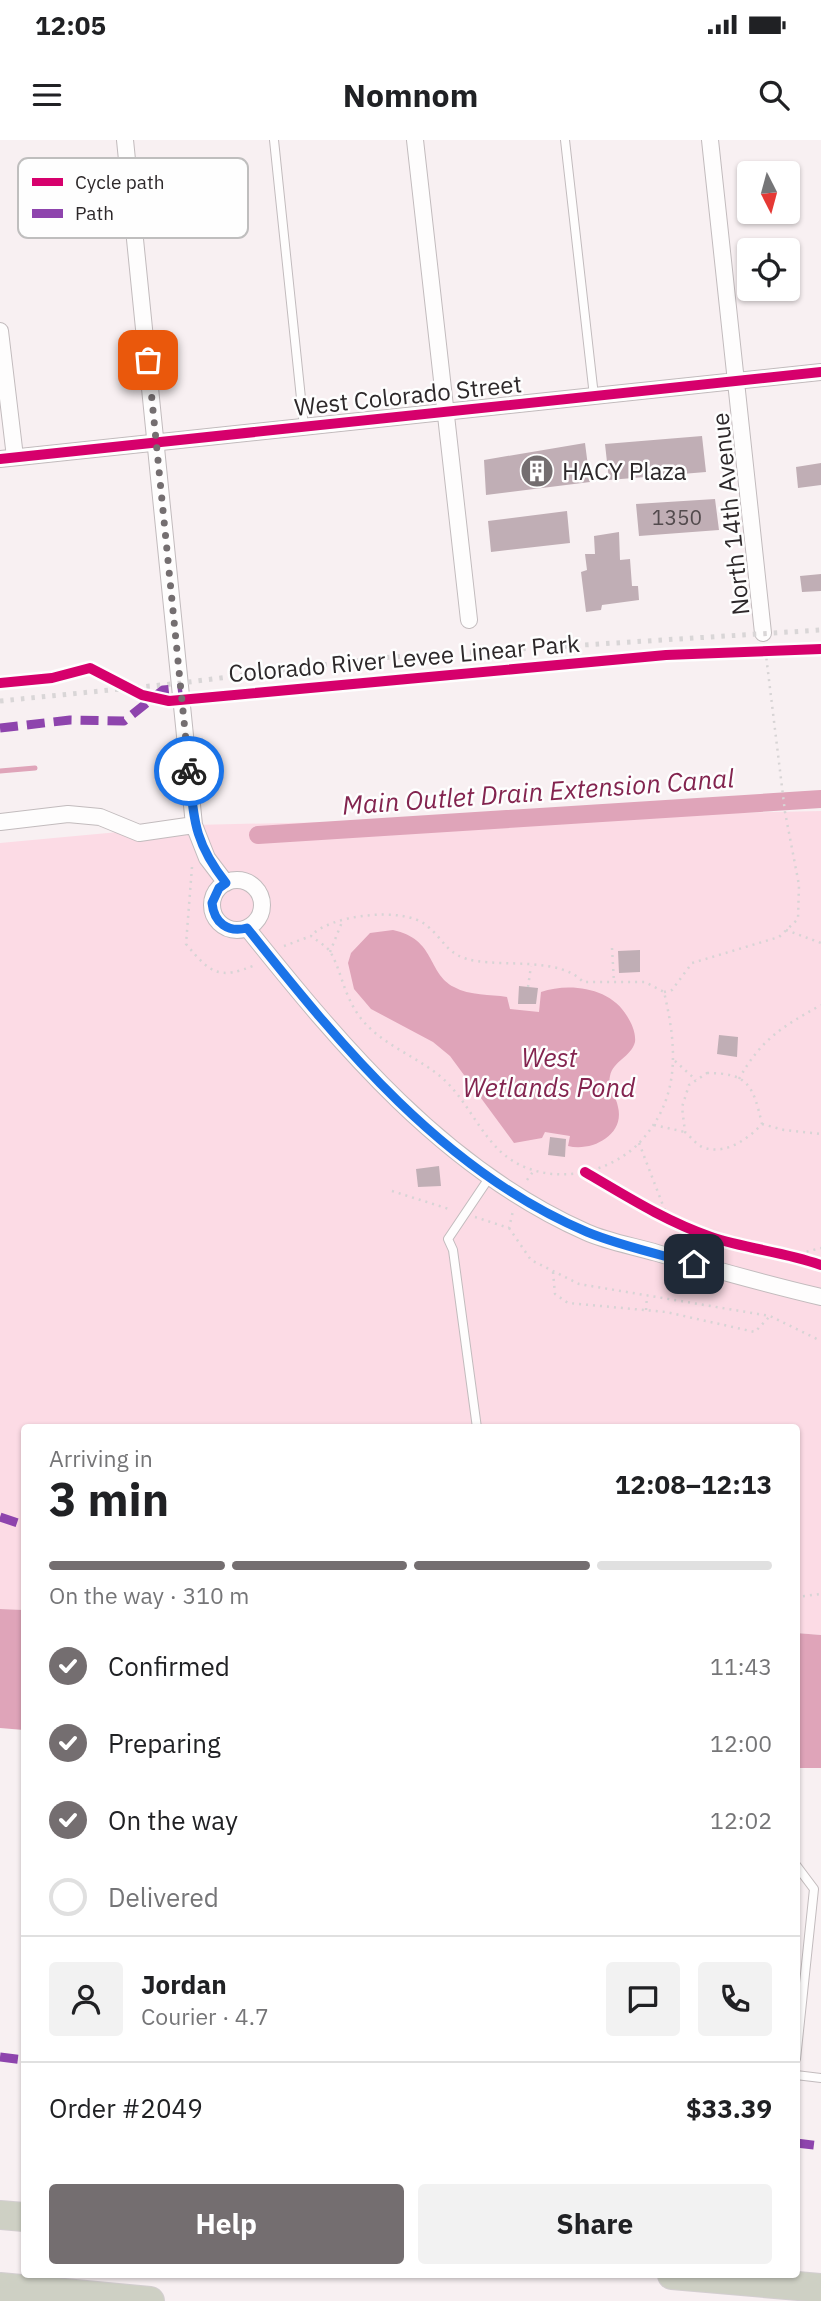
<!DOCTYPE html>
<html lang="en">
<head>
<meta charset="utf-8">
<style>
	:root { --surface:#fff; --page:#f2f2f2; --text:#202124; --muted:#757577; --line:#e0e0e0; --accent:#746e70 }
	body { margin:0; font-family:"IBM Plex Sans",sans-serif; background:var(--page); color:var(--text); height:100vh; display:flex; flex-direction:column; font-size:26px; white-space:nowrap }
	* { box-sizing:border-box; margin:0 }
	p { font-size:23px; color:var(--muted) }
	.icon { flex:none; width:38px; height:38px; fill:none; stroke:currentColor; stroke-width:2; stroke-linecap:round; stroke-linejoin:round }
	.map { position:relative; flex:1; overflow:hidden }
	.details { position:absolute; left:21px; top:1284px; width:779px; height:854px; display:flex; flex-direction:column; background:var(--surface); border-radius:7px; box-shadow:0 2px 5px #0004 }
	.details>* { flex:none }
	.needle { width:46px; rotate:174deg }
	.fabs { position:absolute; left:737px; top:21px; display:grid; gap:14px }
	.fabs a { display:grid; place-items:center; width:63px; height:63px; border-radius:7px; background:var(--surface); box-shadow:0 2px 5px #0004; font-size:35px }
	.pin { position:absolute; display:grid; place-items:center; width:60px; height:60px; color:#fff; margin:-30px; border-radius:14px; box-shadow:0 4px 10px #0006 }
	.courier { position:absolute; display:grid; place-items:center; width:70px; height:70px; margin:-35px; border:5px solid #1a73e8; border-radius:50%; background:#fff; color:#222; box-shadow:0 2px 9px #0007 }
	.headline em { font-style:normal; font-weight:700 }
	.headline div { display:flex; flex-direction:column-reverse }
	.headline { display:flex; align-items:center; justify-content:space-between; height:119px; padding:0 28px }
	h1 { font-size:46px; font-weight:700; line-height:52px }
	.bar { display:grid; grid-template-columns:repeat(4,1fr); gap:10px 7px; align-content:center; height:84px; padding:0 28px }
	.bar i { height:9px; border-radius:5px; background:var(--line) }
	.bar .active { background:var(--accent) }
	.bar p { grid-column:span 4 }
	.line { display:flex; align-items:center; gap:18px; padding:0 28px; border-top:2px solid var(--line) }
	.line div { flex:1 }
	.round { display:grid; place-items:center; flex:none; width:74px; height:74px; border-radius:7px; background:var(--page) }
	ol { padding:0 28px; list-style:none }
	li { display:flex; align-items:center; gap:21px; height:77px }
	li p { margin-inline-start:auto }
	li .icon { padding:7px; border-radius:50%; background:var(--accent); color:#fff; stroke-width:4 }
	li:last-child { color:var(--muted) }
	li i { width:38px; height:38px; border:4px solid var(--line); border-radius:50% }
	.action { display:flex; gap:14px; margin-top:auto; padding:14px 28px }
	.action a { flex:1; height:80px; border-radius:7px; background:var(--accent); color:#fff; font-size:28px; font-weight:700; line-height:80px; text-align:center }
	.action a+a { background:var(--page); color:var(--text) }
	.status { display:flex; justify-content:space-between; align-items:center; height:49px; padding:0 35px; background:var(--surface); direction:ltr }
	.status svg { height:19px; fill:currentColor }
	header { display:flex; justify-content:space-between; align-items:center; height:91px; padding:0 28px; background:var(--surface); font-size:32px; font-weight:700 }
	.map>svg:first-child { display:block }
	.green { fill:#fcdbe5 }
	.water { fill:#dfa4b9 }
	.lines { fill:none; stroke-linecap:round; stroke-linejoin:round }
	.stream { stroke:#dfa4b9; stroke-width:5 }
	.canal { stroke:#dfa4b9; stroke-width:18 }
	.building { fill:#c0aeb5 }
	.lane-casing { stroke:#c2bbbd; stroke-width:10 }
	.street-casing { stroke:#c2bbbd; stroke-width:18 }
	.highway-casing { stroke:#d3ced0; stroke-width:30 }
	.path { stroke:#d7d4d5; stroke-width:2.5; stroke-dasharray:2 5; stroke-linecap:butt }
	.lane { stroke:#fefdfd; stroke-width:8 }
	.street { stroke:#fefdfd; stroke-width:16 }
	.highway { stroke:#ced0c4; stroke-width:28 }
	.rail { stroke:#d9d6d7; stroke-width:5; stroke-dasharray:3.5 7; stroke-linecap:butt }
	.quiet { stroke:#8e44ad; stroke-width:9; stroke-dasharray:18 9; stroke-linecap:butt }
	.cycleway-casing { stroke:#fefefe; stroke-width:15 }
	.cycleway { stroke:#d6006c; stroke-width:10 }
	.done { stroke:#746e70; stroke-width:7; stroke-dasharray:0 12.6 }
	.route { stroke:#1a73e8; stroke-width:9 }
	.labels { text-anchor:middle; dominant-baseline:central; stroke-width:5; stroke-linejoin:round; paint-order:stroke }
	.number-label { font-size:21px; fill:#524a4d }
	.street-label { font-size:24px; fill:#2d282a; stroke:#fefefe }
	.poi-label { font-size:24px; fill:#2d282a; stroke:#fefefe; text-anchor:start }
	.water-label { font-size:26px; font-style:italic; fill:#83244f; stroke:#fefefe }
	.key { fill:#fefefe; stroke:#bfbebe; stroke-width:2 }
	.key-label { font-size:19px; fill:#2d282a }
</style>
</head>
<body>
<div class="status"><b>12:05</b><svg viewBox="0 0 49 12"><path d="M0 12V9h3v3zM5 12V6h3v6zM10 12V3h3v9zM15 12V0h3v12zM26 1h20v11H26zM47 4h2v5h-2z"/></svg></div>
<header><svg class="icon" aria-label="menu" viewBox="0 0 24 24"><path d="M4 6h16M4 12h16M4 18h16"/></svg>Nomnom<svg class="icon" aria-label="search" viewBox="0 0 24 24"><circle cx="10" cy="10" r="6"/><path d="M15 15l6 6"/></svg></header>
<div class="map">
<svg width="821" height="2161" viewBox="0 0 821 2161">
	<rect width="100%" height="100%" fill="#f8f0f2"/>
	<path class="green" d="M 821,671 L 821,1495 L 796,1493 L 796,1288 L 24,1288 L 24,1470 L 0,1469 L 0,703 L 194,685 Z"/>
	<path class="water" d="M 393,790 C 436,799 427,833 454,847 C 470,856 490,854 507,857 L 510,869 L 539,872 L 541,852 C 570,842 611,848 627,876 C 632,884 636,893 635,902 C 631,917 613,921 610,936 C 607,948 616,955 618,967 C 625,995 592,1012 568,1006 L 570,996 L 545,992 L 542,998 L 514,1003 L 450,916 L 433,902 L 371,869 L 354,849 L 348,823 L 351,813 L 370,793 Z
		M 0,1469 L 24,1470 L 24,1590 L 0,1588 Z
		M 796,1493 L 821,1495 L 821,1628 L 796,1628 Z"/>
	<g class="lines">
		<path class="stream" d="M 0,631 L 35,628"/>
		<path class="canal" d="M 258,695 L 821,659"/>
	</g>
	<path class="building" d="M 702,296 L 706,332 L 609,340 L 605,304 Z
		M 585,303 L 590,342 L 486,355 L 484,320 Z
		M 821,323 L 821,345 L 798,348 L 796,327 Z
		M 715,359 L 719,390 L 639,396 L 636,364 Z
		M 567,371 L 570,403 L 491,412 L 488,381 Z
		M 619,392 L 620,420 L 630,419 L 632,446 L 638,446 L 639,460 L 602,465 L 601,470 L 586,472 L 581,432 L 587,430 L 585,414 L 595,414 L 594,396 Z
		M 821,434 L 821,451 L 802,452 L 800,436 Z
		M 640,810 L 640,832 L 619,833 L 618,811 Z
		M 519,846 L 538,848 L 536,864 L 518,864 Z
		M 719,895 L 738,897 L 737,917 L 717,914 Z
		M 550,997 L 566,999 L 565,1017 L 548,1015 Z
		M 439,1026 L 441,1046 L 418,1047 L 416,1029 Z"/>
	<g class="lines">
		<defs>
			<path id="lane" d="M 274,0 L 304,287
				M 565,0 L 594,256
				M 477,1288 L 453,1110 L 448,1099 L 489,1038
				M 796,1725 L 814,1749 L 796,1919
				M 796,1935 L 821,1938"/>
			<path id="street" d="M 125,0 L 194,685 L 207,718 L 226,743
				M 415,0 L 469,480
				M 710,0 L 763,493
				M 0,191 L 15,317
				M 0,319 L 821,232
				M 0,682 L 68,674 L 100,677 L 139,693 L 194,685
				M212 765a25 25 0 1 1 50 0a25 25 0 1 1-50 0Z
				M 247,788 C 342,907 444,1029 586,1092 C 608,1102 634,1106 657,1113 C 712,1129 766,1144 821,1157"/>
			<path id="highway" d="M 0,2075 L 24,2077
				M 672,2135 L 821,2148
				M 0,2147 L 150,2161"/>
		</defs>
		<use href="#lane" class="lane-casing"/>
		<use href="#street" class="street-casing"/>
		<use href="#highway" class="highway-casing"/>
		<path class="path" d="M 192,727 L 186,804 C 211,834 219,840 255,825
			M 786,790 L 821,803
			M 284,806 L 311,796 C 317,801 327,806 331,813 C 342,833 343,853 359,876 C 380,904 414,915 440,936 C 465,957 477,989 500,1011 C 539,1048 606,1038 640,1002 C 681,958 677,907 664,852 L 645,842 L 583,842 C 562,818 506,826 476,821 C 446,816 446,801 426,785 C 403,766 329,775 311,796
			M 612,808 L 614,842
			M 330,812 L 342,782
			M 528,847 L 531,826
			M 664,852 L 672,850 L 692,823 L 779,797 L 798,779 L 799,745 L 785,672 L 765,507
			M 675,921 L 696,940
			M 707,933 C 749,933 753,946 762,984 C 748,999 725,1016 702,1007 C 696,1004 690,996 685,992 L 682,967 L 689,945 Z
			M 739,939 C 761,899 782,887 821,865
			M 762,984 L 784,990 L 821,994
			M 654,985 L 685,992
			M 639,1003 L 669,1081
			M 527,1040 L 535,1029
			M 392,1051 L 452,1070
			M 475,1077 L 509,1088 L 513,1071
			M 509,1088 L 531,1120 L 579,1144 L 770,1176 L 821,1201
			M 793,1115 L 821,1108
			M 553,1132 L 555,1154 L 568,1163 L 666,1172 L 755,1192 L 770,1176
			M 646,1170 L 647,1156
			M 796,1457 L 821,1454"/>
		<use href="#lane" class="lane"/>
		<use href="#street" class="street"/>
		<use href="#highway" class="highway"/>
		<path class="rail" d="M 0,561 L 181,543 L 377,518 L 821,490"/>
		<path class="quiet" d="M 0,588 L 70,580 L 124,581 L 163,550 L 182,548
			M 0,1377 L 24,1385
			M 0,1917 L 24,1920
			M 796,2003 L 821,2006"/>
		<defs>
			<path id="cycleway" d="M 0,319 L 821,232
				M 0,543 L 52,538 L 90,528 L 142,555 L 169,561 L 666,515 L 821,509
				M 585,1032 C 626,1056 665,1081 711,1097 C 747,1109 785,1112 821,1125"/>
		</defs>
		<use href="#cycleway" class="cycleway-casing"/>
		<use href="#cycleway" class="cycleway"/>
	</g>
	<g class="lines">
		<path class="done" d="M 148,220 L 189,631"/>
		<path class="route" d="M 189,631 C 194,681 194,702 226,743 L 219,748 L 212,763 C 214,783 228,793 247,788 C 341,906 444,1032 587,1092 C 621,1106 659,1114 694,1124"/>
	</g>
	<defs>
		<symbol id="building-disc" viewBox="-11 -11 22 22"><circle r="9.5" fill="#746e70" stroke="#fefefe"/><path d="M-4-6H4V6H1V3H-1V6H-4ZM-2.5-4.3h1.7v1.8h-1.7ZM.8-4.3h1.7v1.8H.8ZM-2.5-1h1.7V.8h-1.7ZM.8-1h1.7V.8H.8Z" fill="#fff"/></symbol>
	</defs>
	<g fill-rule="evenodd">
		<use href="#building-disc" x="518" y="312" width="38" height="38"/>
	</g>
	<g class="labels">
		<g class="number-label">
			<text x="677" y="377">1350</text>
		</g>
		<g class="street-label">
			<text transform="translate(408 255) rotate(-6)">West Colorado Street</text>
			<text transform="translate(730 374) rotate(-96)">North 14th Avenue</text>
			<text transform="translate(404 518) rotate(-5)">Colorado River Levee Linear Park</text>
		</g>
		<g class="poi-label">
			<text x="562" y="331">HACY Plaza</text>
		</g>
		<g class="water-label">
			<text transform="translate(538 651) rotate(-4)">Main Outlet Drain Extension Canal</text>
			<text x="549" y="917">West<tspan x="549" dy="30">Wetlands Pond</tspan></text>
		</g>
	</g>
	<rect x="18" y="18" width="230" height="80" rx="10" class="key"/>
	<rect x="32" y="38" width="31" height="8" fill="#d6006c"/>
	<rect x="32" y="69" width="31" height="9" fill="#8e44ad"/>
	<g class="key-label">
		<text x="75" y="49">Cycle path</text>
		<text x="75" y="80">Path</text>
	</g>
</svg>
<div class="fabs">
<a><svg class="needle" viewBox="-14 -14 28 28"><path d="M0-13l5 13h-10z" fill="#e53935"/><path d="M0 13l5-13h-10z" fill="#757577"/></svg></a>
<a><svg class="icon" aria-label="locate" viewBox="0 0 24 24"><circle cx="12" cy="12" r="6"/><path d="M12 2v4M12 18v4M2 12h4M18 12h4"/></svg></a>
</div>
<div class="pin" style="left:148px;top:220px;background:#ea580c"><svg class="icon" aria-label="bag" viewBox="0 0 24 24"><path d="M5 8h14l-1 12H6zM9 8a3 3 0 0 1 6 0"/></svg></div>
<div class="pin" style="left:694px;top:1124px;background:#1f2937"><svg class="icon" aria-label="home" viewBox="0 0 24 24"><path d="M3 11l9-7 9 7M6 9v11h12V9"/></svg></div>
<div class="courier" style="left:189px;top:631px"><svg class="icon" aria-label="bike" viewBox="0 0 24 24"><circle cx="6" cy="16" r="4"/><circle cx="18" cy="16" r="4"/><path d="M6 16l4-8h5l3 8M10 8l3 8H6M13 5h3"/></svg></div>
<section class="details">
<div class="headline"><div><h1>3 min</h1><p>Arriving in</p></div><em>12:08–12:13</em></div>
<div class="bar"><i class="active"></i><i class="active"></i><i class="active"></i><i></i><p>On the way · 310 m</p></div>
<ol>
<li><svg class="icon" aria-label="check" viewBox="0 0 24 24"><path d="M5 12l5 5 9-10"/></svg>Confirmed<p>11:43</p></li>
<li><svg class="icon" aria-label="check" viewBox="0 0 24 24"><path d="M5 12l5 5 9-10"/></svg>Preparing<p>12:00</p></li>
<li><svg class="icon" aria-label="check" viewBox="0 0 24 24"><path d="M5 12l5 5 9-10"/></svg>On the way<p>12:02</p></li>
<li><i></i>Delivered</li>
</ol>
<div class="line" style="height:126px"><a class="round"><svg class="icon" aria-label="person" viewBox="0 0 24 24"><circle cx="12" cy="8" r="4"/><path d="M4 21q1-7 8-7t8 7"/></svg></a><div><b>Jordan</b><p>Courier · 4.7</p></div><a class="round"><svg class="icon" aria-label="chat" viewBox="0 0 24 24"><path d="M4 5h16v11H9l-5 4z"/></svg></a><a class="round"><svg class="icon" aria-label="phone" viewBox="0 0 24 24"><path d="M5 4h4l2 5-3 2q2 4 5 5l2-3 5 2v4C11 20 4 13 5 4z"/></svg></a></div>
<div class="line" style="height:91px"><div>Order #2049</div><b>$33.39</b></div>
<div class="action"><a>Help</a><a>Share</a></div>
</section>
</div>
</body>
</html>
